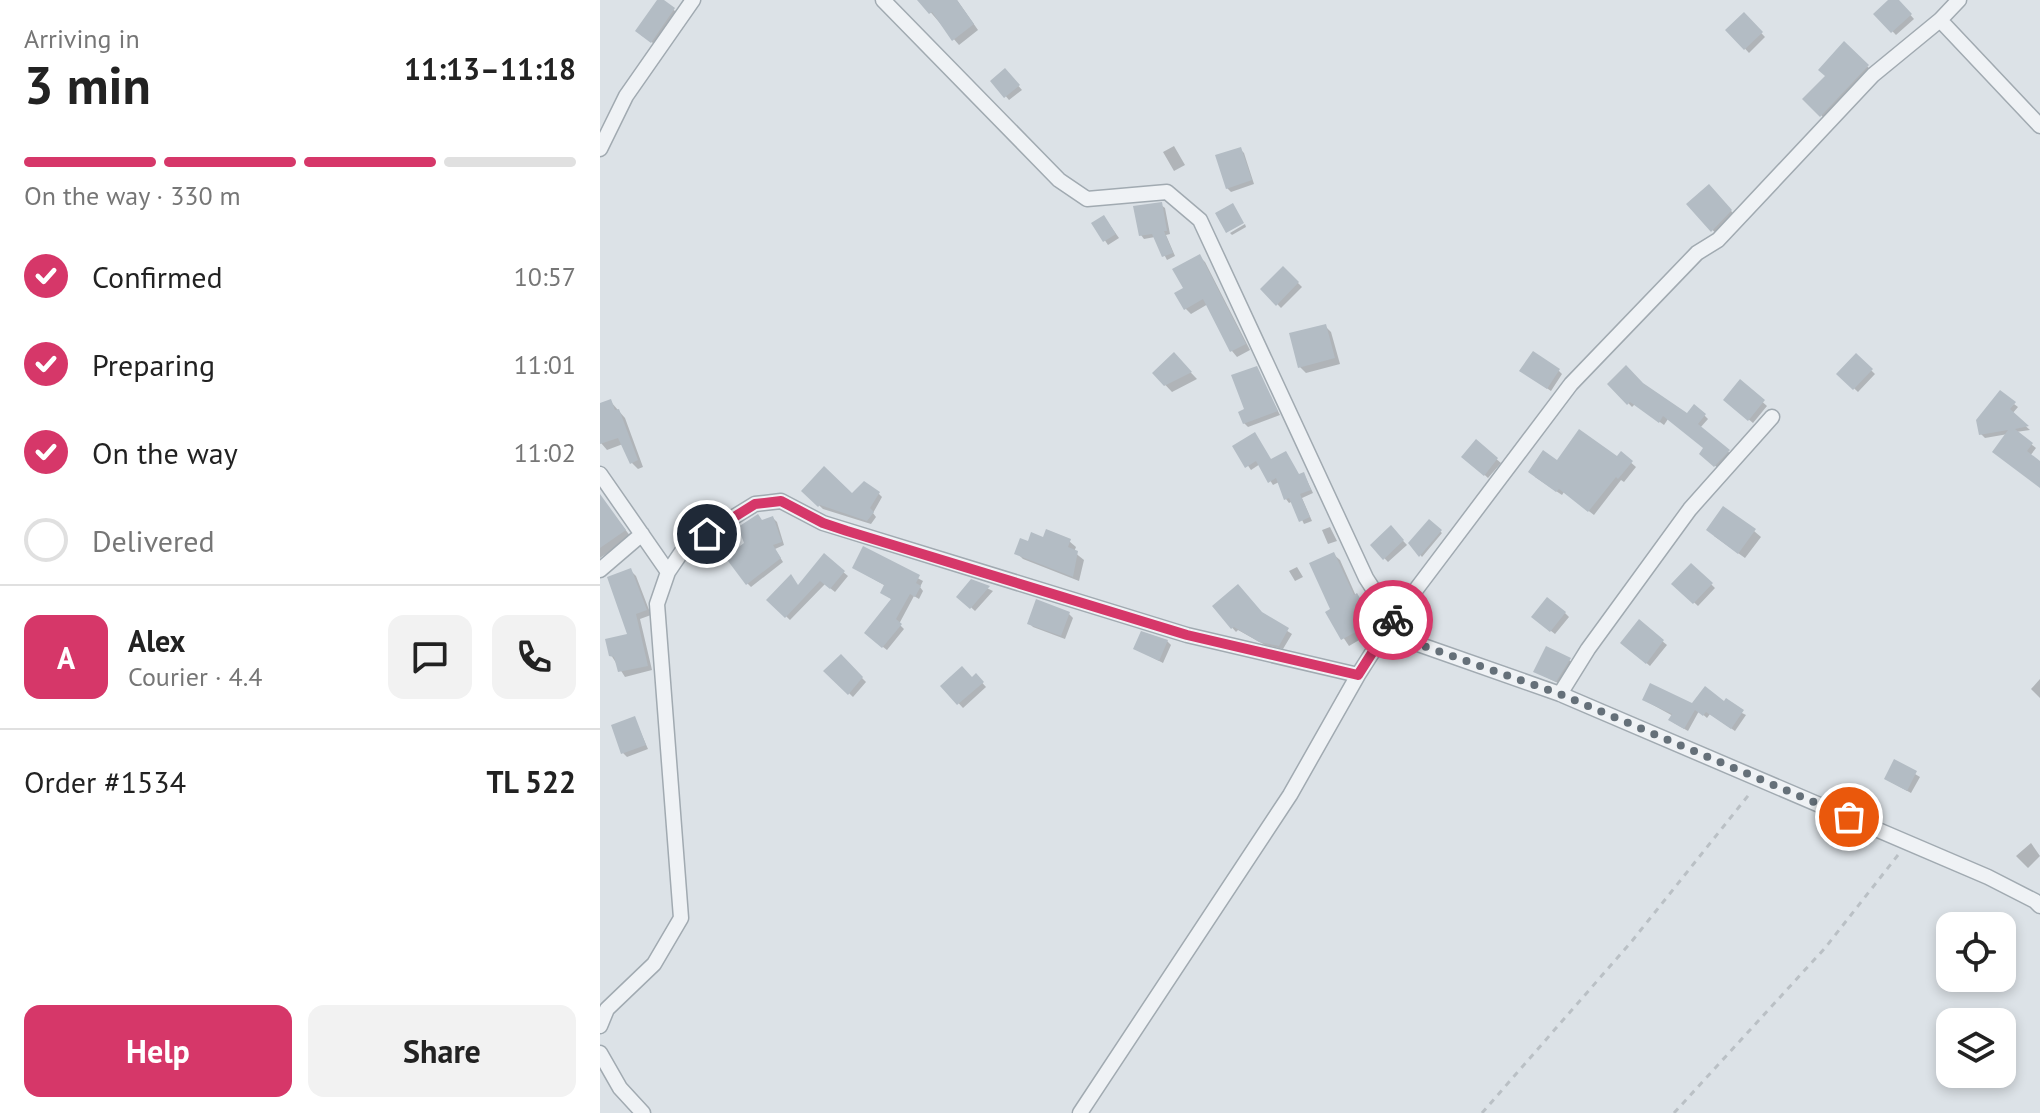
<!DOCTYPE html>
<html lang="en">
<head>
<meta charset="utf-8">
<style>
	:root { --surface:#fff; --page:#f2f2f2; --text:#222; --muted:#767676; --line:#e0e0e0; --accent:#d63769 }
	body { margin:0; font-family:"PT Sans",sans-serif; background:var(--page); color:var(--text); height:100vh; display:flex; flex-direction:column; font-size:30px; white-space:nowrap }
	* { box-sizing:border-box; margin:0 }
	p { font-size:26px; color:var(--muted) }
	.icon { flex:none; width:44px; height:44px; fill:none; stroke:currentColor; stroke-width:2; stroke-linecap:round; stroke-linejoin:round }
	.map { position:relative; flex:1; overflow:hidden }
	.panel { display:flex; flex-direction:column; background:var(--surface); width:600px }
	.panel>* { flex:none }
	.tools { position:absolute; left:1336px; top:912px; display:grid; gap:16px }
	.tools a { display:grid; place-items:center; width:80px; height:80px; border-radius:16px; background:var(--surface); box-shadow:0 4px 12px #0003; font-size:40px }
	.pin { position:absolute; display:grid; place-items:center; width:68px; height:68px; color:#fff; margin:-34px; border:4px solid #fff; border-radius:50%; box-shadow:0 2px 8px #0007 }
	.courier { position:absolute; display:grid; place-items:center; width:80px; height:80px; margin:-40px; border:6px solid #d63769; border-radius:50%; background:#fff; color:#222; box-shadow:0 2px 10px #0007 }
	.overview em { font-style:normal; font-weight:800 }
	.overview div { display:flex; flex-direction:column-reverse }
	.overview { display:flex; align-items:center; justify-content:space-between; height:136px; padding:0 24px }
	h1 { font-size:52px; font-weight:800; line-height:60px }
	.bar { display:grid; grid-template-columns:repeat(4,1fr); gap:12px 8px; align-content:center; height:96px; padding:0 24px }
	.bar i { height:10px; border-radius:6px; background:var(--line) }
	.bar .active { background:var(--accent) }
	.bar p { grid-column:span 4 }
	.line { display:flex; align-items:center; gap:20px; padding:0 24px; border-top:2px solid var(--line) }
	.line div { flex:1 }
	.round { display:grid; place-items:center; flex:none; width:84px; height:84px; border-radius:16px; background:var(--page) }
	ol { padding:0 24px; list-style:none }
	li { display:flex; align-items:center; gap:24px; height:88px }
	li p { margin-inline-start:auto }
	li .icon { padding:8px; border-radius:50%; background:var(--accent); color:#fff; stroke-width:4 }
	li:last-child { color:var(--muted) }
	li i { width:44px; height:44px; border:4px solid var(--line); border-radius:50% }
	.action { display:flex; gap:16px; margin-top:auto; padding:16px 24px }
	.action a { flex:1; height:92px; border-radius:16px; background:var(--accent); color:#fff; font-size:32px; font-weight:800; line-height:92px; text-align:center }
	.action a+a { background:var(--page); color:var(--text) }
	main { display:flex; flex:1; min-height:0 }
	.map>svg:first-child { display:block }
	.shadow { fill:#0003 }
	.building { fill:#b3bcc4 }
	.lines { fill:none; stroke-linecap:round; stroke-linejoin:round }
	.street-casing { stroke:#a1aab1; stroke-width:17 }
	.path { stroke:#bac0c5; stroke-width:3; stroke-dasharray:6 6; stroke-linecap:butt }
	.street { stroke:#eff2f5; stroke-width:14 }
	.done { stroke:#657079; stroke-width:8; stroke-dasharray:0 14.4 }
	.route { stroke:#d63769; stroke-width:10 }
</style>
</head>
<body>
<main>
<section class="panel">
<div class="overview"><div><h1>3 min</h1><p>Arriving in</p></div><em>11:13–11:18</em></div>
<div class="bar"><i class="active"></i><i class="active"></i><i class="active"></i><i></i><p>On the way · 330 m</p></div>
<ol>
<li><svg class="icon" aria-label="check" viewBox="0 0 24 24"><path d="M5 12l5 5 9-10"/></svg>Confirmed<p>10:57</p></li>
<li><svg class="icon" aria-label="check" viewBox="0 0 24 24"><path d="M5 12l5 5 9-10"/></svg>Preparing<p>11:01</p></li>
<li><svg class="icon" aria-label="check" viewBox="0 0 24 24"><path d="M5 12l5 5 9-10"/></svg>On the way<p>11:02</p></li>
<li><i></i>Delivered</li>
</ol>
<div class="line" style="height:144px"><b class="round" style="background:var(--accent);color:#fff">A</b><div><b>Alex</b><p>Courier · 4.4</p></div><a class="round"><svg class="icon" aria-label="chat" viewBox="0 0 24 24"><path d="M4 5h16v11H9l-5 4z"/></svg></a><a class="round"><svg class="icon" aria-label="phone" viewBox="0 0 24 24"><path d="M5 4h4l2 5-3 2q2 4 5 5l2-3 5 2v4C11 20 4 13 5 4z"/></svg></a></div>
<div class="line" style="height:104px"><div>Order #1534</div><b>TL 522</b></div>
<div class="action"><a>Help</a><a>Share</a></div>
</section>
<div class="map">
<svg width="1440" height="1113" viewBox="0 0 1440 1113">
	<rect width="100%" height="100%" fill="#dce2e7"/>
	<path class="shadow" d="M 59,0 L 78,13 L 56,45 L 41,35 Z
		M 320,0 L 357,0 L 378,30 L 359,45 Z
		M 1291,0 L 1297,0 L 1314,19 L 1296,35 L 1276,14 Z
		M 1144,15 L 1165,37 L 1149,53 L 1128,30 Z
		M 1244,44 L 1273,72 L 1227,121 L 1205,99 L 1227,77 Z
		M 405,71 L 422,90 L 409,100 L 393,81 Z
		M 574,146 L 585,165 L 574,171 L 563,152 Z
		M 640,149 L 644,153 L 654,184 L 631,192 L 627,188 Z
		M 1116,193 L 1137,218 L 1119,237 L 1089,204 Z
		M 561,205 L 565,208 L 570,234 L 566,235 L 575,256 L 567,260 L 555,237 L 544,239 L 541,235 Z
		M 504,217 L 519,238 L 508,245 L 494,224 Z
		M 645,224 L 646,227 L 632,235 L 630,233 Z
		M 599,256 L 605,262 L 650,350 L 637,357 L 632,351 L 608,304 L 591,314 L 585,308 L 585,289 Z
		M 683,268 L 702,287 L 681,308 L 663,289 Z
		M 725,326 L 731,332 L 740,364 L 706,373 L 700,367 Z
		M 574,355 L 597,379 L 572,392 L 554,373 Z
		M 1256,356 L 1275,374 L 1258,392 L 1239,374 Z
		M 656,368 L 680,415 L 648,427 L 644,423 Z
		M 959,371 L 962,374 L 951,391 L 926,374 Z
		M 1140,382 L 1167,406 L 1153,423 L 1129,403 Z
		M 1010,384 L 1042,385 L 1087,416 L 1104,415 L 1108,419 L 1100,428 L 1132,455 L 1119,469 L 1101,454 L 1106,449 L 1068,419 L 1064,425 L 1035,404 L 1032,407 Z
		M 11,402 L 25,418 L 43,467 L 38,469 L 32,463 L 23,444 L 7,450 L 1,443 L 0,405 Z
		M 1414,404 L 1418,407 L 1412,414 L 1430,430 L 1416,432 L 1436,448 L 1430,456 L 1440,463 L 1440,487 L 1408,434 L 1385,438 L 1381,434 Z
		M 876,442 L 901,463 L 888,478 L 864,456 Z
		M 635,447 L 672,461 L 700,476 L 704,474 L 713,493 L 702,498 L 712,521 L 704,524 L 693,501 L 689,503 L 686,499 L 679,482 L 673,485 L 660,464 L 651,470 Z
		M 1021,454 L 1036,467 L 1024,482 L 1021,480 L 994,515 L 964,492 L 962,495 L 935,477 L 958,463 L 1017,458 Z
		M 204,491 L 252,496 L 278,493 L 282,497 L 273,513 L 276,517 L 271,524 L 223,509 Z
		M 0,497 L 31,537 L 0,558 Z
		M 173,518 L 177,522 L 184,545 L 175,549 L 183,562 L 151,587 L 147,583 L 163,522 Z
		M 829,522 L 842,533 L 822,557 L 810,543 Z
		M 730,527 L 737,541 L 728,544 L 722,530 Z
		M 791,528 L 807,545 L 788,562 L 772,545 Z
		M 1154,531 L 1161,537 L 1145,558 L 1114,536 Z
		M 444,540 L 469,541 L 476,547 L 474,552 L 484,560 L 479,581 L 423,559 L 417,553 L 429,543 Z
		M 264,549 L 323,581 L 320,587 L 323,591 L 319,599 L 314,596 L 299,624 L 304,629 L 287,650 L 270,637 L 293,600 L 282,593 L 286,586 L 254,568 Z
		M 733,554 L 740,560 L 756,596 L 763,602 L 778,629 L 749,646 L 727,613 L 733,610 Z
		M 224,556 L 248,576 L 235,592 L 225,584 L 190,620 L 169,600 L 199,587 Z
		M 1091,565 L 1115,588 L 1098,606 L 1074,584 Z
		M 697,567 L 703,577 L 695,581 L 689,571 Z
		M 31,571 L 36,576 L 51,615 L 40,619 L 52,670 L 25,677 L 11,655 L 30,635 Z
		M 372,581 L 393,591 L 375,611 L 359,596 Z
		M 614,607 L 662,615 L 692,634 L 683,649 L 665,645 L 638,630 L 636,632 Z
		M 965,613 L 969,617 L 955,634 L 938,621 Z
		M 469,614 L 473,618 L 465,639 L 433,627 L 429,623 Z
		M 1039,622 L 1067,645 L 1050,666 L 1026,646 Z
		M 567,641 L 571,645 L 563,663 L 536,649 Z
		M 241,657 L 266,682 L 253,697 L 226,671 Z
		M 969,660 L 973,663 L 960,684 L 936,672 Z
		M 376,676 L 386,687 L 363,708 L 343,686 Z
		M 1440,679 L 1440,698 L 1431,689 Z
		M 1044,700 L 1092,705 L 1124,704 L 1146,715 L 1135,731 L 1110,714 L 1107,718 L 1099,711 L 1088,731 L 1074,723 L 1073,716 Z
		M 35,719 L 48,749 L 27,757 L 23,753 Z
		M 1295,762 L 1320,777 L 1311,793 L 1291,782 Z
		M 1431,843 L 1440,856 L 1428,868 L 1416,856 Z"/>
	<path class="building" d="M 57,0 L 64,0 L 75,8 L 51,43 L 35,31 Z
		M 317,0 L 357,0 L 374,24 L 352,41 L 332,12 L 329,14 Z
		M 1288,0 L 1299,0 L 1312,14 L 1291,33 L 1273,14 Z
		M 1144,12 L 1163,32 L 1144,50 L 1125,30 Z
		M 1244,41 L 1269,65 L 1220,117 L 1202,99 L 1225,76 L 1218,70 Z
		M 405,68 L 420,85 L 404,98 L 390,81 Z
		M 641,147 L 652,180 L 626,189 L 615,155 Z
		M 1109,184 L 1132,210 L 1111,232 L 1086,204 Z
		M 562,202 L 567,231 L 564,231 L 573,253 L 562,257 L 552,234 L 539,236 L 533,206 Z
		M 633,203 L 644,223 L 626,233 L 615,213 Z
		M 504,215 L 516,234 L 503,242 L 491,223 Z
		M 600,254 L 646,344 L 630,352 L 603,299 L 584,310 L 574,293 L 583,288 L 572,269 Z
		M 683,266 L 699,282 L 676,306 L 660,289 Z
		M 726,324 L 735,358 L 698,368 L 689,333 Z
		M 933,351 L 960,369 L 947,389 L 919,371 Z
		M 574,352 L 592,372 L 564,386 L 552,373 Z
		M 1256,353 L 1273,369 L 1253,390 L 1236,374 Z
		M 1026,365 L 1043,383 L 1087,413 L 1094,404 L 1106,414 L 1098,424 L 1130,450 L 1114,467 L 1099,454 L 1103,448 L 1063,416 L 1059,423 L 1030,402 L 1027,405 L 1007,384 Z
		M 657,366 L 678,411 L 643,424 L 638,412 L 644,409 L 631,375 Z
		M 1140,379 L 1165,400 L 1148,421 L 1123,400 Z
		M 1400,390 L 1416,402 L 1410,409 L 1429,426 L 1415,429 L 1433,443 L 1427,451 L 1440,461 L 1440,488 L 1392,452 L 1408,430 L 1379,435 L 1376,420 Z
		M 11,399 L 15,410 L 19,409 L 38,460 L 30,464 L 18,438 L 0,444 L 0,403 Z
		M 979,429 L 1017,456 L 1021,451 L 1033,461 L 1018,479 L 1016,477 L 988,512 L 959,489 L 956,492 L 928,472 L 943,450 L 957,460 Z
		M 655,432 L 671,459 L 686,451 L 699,474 L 704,472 L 711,490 L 700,494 L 710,517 L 699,522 L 689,498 L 684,500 L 676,478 L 668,483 L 656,461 L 645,468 L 632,446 Z
		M 876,439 L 898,458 L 884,476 L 861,457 Z
		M 224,466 L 252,493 L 264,481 L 280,492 L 270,508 L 274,512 L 267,521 L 220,505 L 218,507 L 201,491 Z
		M 0,494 L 26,530 L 0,548 Z
		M 1123,506 L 1156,529 L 1138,554 L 1106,530 Z
		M 158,514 L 162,520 L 173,516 L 182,542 L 173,545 L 181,558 L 146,585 L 125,557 L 144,543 L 138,527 Z
		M 829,519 L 842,530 L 819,557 L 808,543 Z
		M 791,525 L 804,540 L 783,560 L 770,545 Z
		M 446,529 L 471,539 L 468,547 L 478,551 L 473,577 L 414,554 L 420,538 L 428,541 L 431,532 L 443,537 Z
		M 263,546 L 320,575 L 316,583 L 321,586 L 315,597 L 310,594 L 296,619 L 302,624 L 282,648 L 264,633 L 291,599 L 280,593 L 284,585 L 252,568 Z
		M 734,552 L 754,595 L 757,593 L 774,622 L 741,640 L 725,612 L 730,609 L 709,563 Z
		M 224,553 L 245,571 L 230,589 L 220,581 L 185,618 L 166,600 L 191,574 L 198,585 Z
		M 1091,563 L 1113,583 L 1093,604 L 1071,584 Z
		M 31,568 L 47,610 L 36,614 L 48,666 L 18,672 L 14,657 L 9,656 L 5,639 L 27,634 L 7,577 Z
		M 371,579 L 390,586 L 370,609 L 356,597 Z
		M 638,584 L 662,612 L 689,628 L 679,646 L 659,642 L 634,627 L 631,629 L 612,606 Z
		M 947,597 L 966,612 L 950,632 L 931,617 Z
		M 436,599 L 470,612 L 461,636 L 427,624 Z
		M 1039,619 L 1064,640 L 1046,664 L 1020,643 Z
		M 541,631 L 568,640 L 559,661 L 533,649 Z
		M 946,646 L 971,658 L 956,682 L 933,672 Z
		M 241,654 L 263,677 L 248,695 L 223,671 Z
		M 362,666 L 372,677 L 376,673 L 384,682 L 357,705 L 340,686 Z
		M 1050,683 L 1092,703 L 1105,686 L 1124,701 L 1126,698 L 1144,710 L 1131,729 L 1106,712 L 1103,716 L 1095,710 L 1084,729 L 1068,720 L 1072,714 L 1042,700 Z
		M 35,716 L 46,745 L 21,754 L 11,725 Z
		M 1294,759 L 1317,771 L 1307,791 L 1284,779 Z"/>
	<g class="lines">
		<defs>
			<path id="street" d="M 283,0 L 459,180 L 487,199 L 567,192 L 600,220 L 766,578 L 793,620 L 815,643 L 960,694 L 1388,877 L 1435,901 L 1440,906
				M 1340,20 L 1440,126
				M 0,149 L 26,96 L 93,0
				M 0,474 L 68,572
				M 0,570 L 42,534
				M 960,694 L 988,649 L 1090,509 L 1172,417
				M 0,1026 L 7,1009 L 54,964 L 81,918 L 57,604 L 68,572 L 85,547 L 155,504 L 181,501 L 223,523 L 587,635 L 758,675
				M 0,1053 L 20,1088 L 43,1113
				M 480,1113 L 690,795 L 758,675 L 793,620 L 971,384 L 1097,253 L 1118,240 L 1273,75 L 1340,20 L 1359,0"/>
		</defs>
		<use href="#street" class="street-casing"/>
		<path class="path" d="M 882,1113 L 1032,941 L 1151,792
			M 1074,1113 L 1225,948 L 1298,855"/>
		<use href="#street" class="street"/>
	</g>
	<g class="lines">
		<path class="done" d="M 793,620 L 815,643 L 960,694 L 1249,817"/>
		<path class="route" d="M 107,534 L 155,504 L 181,501 L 223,523 L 247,531 L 587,635 L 758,675 L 793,620"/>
	</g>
</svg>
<div class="tools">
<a><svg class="icon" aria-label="locate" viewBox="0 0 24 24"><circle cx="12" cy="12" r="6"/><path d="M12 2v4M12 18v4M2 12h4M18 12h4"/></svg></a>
<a><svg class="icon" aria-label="layers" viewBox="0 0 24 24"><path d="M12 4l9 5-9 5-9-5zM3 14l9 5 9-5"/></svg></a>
</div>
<div class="pin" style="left:1249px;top:817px;background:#ea580c"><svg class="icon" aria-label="bag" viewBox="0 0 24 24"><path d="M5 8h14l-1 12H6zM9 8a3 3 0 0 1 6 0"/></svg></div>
<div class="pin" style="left:107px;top:534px;background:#1f2937"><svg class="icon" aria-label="home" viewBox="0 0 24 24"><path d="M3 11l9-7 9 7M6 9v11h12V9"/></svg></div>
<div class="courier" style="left:793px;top:620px"><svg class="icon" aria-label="bike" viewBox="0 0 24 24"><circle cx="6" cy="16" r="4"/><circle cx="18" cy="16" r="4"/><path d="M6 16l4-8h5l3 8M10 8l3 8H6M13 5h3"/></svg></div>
</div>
</main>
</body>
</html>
